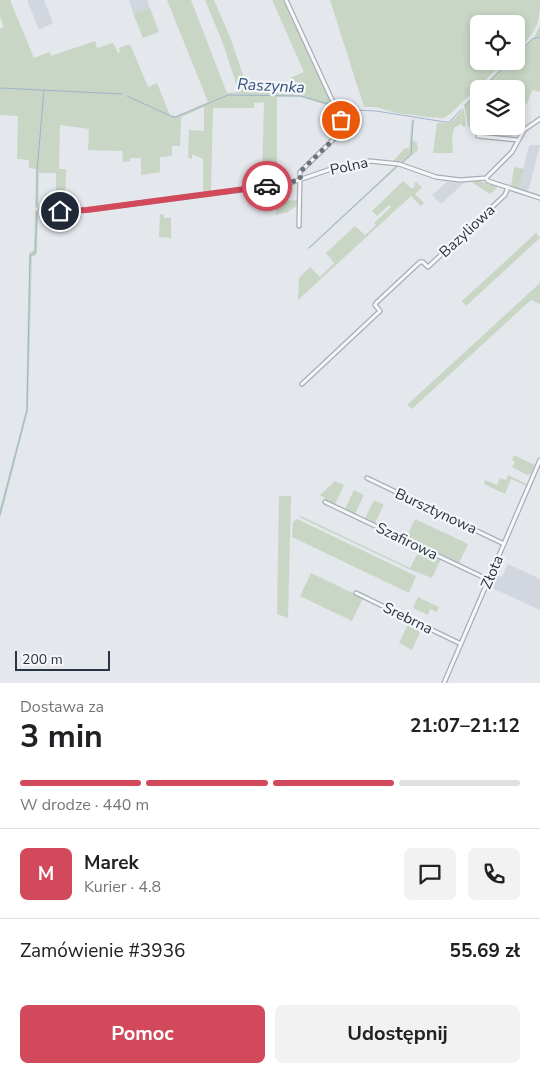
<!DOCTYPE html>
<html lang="pl">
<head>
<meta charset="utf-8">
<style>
	:root { --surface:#fff; --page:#f2f2f2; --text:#202124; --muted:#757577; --line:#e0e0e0; --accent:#d1495b }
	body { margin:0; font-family:"Nunito Sans",sans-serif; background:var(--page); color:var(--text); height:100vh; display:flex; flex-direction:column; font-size:19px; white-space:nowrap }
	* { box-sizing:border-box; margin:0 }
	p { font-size:16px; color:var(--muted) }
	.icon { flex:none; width:28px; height:28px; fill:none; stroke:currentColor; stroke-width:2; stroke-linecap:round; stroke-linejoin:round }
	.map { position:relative; height:683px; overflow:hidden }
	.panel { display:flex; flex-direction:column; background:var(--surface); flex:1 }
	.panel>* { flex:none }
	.buttons { position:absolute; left:470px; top:15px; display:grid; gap:10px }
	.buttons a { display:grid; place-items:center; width:55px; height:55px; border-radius:8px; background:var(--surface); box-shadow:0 2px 8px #0003; font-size:25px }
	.scale { position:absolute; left:15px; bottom:12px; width:95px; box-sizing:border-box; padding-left:5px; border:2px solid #2b3445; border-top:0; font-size:14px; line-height:18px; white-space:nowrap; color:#2b3445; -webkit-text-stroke:4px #f4f6f9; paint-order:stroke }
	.pin { position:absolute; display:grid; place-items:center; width:42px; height:42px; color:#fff; margin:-21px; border:2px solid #fff; border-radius:50%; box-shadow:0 1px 5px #0007 }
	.courier { position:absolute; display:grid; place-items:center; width:50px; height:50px; margin:-25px; border:4px solid #d1495b; border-radius:50%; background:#fff; color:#222; box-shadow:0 1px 6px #0007 }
	.overview em { font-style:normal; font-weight:700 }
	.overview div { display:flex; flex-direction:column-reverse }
	.overview { display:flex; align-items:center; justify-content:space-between; height:85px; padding:0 20px }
	h1 { font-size:32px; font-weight:700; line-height:38px }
	.bar { display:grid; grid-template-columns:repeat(4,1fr); gap:8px 5px; align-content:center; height:60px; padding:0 20px }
	.bar i { height:6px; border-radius:4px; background:var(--line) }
	.bar .selected { background:var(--accent) }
	.bar p { grid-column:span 4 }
	.line { display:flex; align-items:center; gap:12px; padding:0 20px; border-top:1px solid var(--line) }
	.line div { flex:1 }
	.round { display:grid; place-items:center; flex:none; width:52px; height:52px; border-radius:8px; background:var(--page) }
	.cta { display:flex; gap:10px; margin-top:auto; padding:10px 20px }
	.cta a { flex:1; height:58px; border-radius:8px; background:var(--accent); color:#fff; font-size:20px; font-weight:700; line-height:58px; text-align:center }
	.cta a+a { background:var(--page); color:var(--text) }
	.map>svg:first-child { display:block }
	.built { fill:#d2d6de }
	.green { fill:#c9d6c5 }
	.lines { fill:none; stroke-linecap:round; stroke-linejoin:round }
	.stream { stroke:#9fb4cc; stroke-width:1 }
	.minor-casing { stroke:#a9aeb7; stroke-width:5.5 }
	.minor { stroke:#f7f8fa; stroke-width:3 }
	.done { stroke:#6c737f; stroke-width:5; stroke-dasharray:0 9 }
	.route { stroke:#d1495b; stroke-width:6 }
	.labels { text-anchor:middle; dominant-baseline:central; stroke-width:4.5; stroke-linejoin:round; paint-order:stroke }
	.street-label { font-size:15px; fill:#2b3445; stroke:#f4f6f9 }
	.water-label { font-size:16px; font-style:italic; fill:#34527a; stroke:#f4f6f9 }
</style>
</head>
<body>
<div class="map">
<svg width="540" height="683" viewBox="0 0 540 683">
	<rect width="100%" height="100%" fill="#e4e7ec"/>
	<path class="built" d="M 27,0 L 44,0 L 53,23 L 39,30 Z
		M 129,0 L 147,0 L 150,8 L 133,13 Z
		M 530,145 L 540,145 L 528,192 L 519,189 L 527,152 Z
		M 447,182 L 464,183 L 441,204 L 432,195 Z
		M 508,564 L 540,579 L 540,610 L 490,587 L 496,575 L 502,577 Z"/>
	<path class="green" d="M 0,0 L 10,0 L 34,58 L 49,52 L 51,56 L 95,41 L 97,48 L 113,43 L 118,53 L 120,52 L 119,48 L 130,44 L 148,87 L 157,83 L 170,115 L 176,116 L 208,102 L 167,0 L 191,0 L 227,93 L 239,92 L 222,41 L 205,0 L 214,0 L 230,37 L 249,92 L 294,92 L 290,78 L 304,72 L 272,0 L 285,0 L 333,107 L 300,97 L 277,97 L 277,184 L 262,185 L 264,102 L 254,103 L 254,108 L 213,108 L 211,192 L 203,193 L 203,159 L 192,154 L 192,159 L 188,158 L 189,130 L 204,131 L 204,107 L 181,117 L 180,146 L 172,146 L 172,156 L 160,157 L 160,172 L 141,175 L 141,158 L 130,158 L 130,161 L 123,162 L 122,151 L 88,150 L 89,129 L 60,125 L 59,169 L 66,169 L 65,209 L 56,209 L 56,173 L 39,173 L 38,208 L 35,207 L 36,169 L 29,168 L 29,160 L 17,159 L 18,116 L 0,115 L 0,29 L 4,27 L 0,17 Z
		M 330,0 L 540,0 C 540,26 535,33 516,51 L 516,24 L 479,24 L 479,61 L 505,61 L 450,114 L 444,118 L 428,117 L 396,113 L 376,107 L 364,107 Z
		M 150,8 L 159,32 L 143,38 L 133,13 Z
		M 540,26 L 540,92 L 532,90 L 527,104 L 516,102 L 516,89 L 480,89 L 508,61 L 516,61 L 516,53 L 534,37 Z
		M 479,90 L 479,126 L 513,126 L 511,136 L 480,136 L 468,126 L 464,105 Z
		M 464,109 L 466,126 L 463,127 L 461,124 L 454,128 L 452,138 L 453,153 L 433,153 L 437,123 L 449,123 Z
		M 412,119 L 414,120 L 412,140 L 417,143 L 418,150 L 402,164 L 393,161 L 405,148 L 409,149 Z
		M 397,165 L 399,166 L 309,249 L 308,248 Z
		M 514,167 L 524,169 L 519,189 L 511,187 Z
		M 403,181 L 412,189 L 415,186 L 414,184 L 416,182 L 422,187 L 415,194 L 424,203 L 421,206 L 411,196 L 298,300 L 299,278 L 310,267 L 320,277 L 334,263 L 326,253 L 355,226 L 365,235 L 376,225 L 374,223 L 391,207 L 389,205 L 377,216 L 372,211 Z
		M 475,181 L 480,181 L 498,187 L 490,194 L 473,183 Z
		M 299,200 L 299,204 L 288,212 L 276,215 L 276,201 Z
		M 35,210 L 38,210 L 37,254 L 32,257 L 28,411 L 0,519 L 0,508 L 26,410 L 29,253 L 34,250 Z
		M 160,214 L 164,215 L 164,218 L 171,218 L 171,238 L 159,237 Z
		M 536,233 L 540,238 L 466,306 L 462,301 Z
		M 540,283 L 540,304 L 531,300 L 412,409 L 407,405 Z
		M 514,455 L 535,465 L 531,474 L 527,475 L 512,467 L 515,462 L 512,460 Z
		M 508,475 L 528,485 L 527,486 L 511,479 L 505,494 L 484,484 L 485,480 L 497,485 L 500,478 L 506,480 Z
		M 335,481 L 344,485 L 335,504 L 324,500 L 325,498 L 320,495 Z
		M 354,490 L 364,495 L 355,514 L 345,509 Z
		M 279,496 L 291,496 L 288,618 L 277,614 Z
		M 374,500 L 384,505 L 375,523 L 365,518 Z
		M 301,516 L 410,568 L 420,549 L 441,559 L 432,578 L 411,570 L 299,517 Z
		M 297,519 L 416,576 L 409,593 L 292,537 L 293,522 Z
		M 415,519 L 468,544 L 459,563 L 406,538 Z
		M 311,573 L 363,598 L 352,621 L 300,596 Z
		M 418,597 L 439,607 L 437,612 L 430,609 L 428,615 L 413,608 Z
		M 409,622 L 422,628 L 412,650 L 399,643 Z"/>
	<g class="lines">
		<path class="stream" d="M 516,55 L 532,39 L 540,37
			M 0,88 L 122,94
			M 482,89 L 510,61
			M 127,96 L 173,117 L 176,117 L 228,95 L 301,96 L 332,105
			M 337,106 L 353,110 L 376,111 L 445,122 L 449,122 L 462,109
			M 465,106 L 479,92
			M 402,163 L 411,154 L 413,121
			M 37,206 L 37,171 L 44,90
			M 309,248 L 397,166
			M 0,514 L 27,410 L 30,255 L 35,253 L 37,212"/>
		<defs>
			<path id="minor" d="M 286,0 L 333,102 L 342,128 L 340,133 L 300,172 L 299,226
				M 478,136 L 518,140
				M 486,178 L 488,181 L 540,198
				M 41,209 L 87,210 L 264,187 L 293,182 L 331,169 L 370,161 L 399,164 L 436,177 L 460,180 L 486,178 L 512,152 L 524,130 L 540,119
				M 302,384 L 380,311 L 375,305 L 376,303 L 420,262 L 423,262 L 428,267 L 505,195 L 508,187
				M 367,478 L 504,544
				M 325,502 L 489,580
				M 356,593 L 461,644
				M 444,683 L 540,460"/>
		</defs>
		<use href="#minor" class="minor-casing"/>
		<use href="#minor" class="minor"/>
	</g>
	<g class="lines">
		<path class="done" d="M 267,186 L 300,180 L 301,171 L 341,132 L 341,120"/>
		<path class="route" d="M 60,211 L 87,210 L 267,186"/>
	</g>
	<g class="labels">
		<g class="street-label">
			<text transform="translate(349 166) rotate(-12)">Polna</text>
			<text transform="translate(467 231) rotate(-43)">Bazyliowa</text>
			<text transform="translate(436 511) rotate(25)">Bursztynowa</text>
			<text transform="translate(407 541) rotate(26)">Szafirowa</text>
			<text transform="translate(492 572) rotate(-67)">Złota</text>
			<text transform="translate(408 618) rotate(26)">Srebrna</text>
		</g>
		<g class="water-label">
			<text transform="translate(271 86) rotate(3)">Raszynka</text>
		</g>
	</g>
</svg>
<div class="buttons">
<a><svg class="icon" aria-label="locate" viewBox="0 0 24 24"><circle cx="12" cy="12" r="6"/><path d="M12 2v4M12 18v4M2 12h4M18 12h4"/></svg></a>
<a><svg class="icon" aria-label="layers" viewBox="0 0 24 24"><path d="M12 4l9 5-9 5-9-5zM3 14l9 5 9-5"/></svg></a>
</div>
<div class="scale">200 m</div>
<div class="pin" style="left:341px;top:120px;background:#ea580c"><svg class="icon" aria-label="bag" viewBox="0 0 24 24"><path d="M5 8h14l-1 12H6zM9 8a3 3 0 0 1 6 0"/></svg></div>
<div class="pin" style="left:60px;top:211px;background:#1f2937"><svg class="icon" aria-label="home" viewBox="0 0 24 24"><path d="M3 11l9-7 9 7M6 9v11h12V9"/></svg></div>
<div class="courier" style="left:267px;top:186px"><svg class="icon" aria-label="car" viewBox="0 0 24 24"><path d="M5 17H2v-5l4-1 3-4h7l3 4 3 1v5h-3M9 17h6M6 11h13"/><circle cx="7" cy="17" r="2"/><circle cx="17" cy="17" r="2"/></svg></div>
</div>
<section class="panel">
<div class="overview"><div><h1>3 min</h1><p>Dostawa za</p></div><em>21:07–21:12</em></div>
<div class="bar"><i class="selected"></i><i class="selected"></i><i class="selected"></i><i></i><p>W drodze · 440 m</p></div>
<div class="line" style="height:90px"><b class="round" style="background:var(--accent);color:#fff">M</b><div><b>Marek</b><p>Kurier · 4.8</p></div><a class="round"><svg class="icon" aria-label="chat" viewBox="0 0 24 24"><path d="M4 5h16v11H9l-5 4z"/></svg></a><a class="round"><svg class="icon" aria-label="phone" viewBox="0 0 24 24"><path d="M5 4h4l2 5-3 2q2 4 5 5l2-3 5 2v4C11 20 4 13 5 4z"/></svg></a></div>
<div class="line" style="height:65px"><div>Zamówienie #3936</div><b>55.69 zł</b></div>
<div class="cta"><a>Pomoc</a><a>Udostępnij</a></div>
</section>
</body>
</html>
